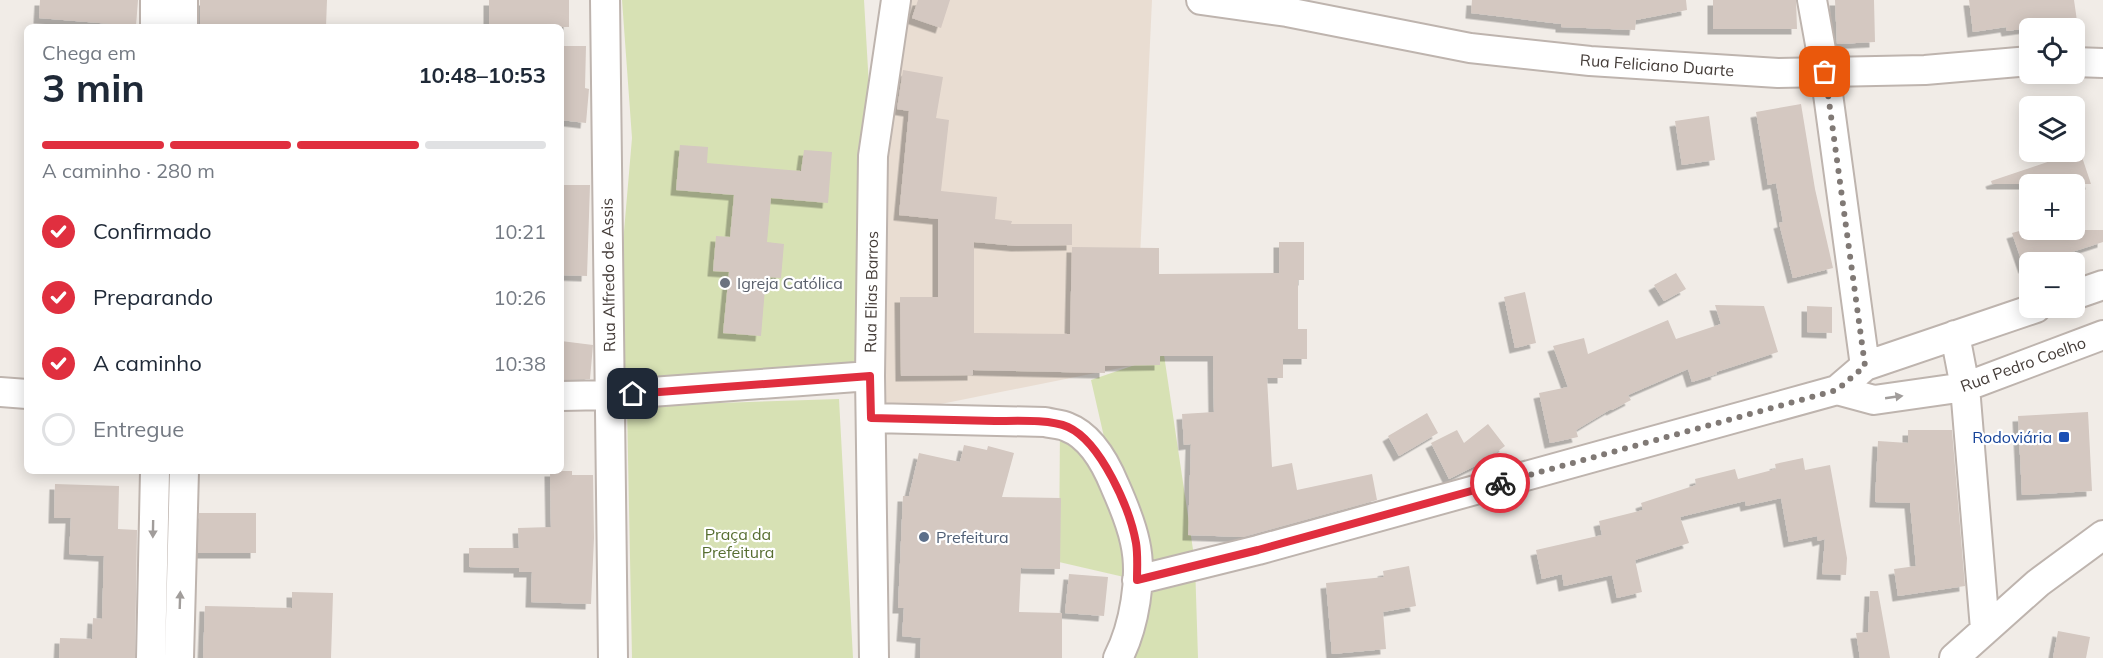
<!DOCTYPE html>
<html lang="pt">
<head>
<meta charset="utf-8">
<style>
	:root { --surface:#fff; --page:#f6f6f7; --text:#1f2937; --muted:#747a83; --line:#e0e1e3; --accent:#e02f3f }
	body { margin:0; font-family:Mulish,sans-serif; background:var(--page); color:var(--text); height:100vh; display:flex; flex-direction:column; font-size:22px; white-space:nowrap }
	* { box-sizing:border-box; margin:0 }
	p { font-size:20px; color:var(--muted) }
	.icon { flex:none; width:33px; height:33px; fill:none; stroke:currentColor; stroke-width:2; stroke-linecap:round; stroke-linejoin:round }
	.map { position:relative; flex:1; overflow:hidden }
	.drawer { position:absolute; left:24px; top:24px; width:540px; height:450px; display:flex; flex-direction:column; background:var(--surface); border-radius:9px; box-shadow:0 3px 15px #0003 }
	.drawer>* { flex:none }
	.buttons { position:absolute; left:2019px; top:18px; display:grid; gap:12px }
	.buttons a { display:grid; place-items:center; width:66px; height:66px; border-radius:9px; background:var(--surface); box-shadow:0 3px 15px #0003; font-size:30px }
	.pin { position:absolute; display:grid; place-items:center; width:51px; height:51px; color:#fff; margin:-26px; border-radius:12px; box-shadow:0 3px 9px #0006 }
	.courier { position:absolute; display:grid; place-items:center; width:60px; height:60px; margin:-30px; border:4px solid #e02f3f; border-radius:50%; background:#fff; color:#222; box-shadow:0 2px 8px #0007 }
	.head em { font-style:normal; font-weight:700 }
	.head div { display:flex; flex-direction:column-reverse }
	.head { display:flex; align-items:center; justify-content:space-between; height:102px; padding:0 18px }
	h1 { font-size:39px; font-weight:700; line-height:45px }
	.bar { display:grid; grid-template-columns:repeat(4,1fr); gap:9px 6px; align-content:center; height:72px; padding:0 18px }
	.bar i { height:8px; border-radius:4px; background:var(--line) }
	.bar .selected { background:var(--accent) }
	.bar p { grid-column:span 4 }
	ol { padding:0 18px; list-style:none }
	li { display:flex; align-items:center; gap:18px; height:66px }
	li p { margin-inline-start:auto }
	li .icon { padding:6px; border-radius:50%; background:var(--accent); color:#fff; stroke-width:4 }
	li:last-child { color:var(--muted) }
	li i { width:33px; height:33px; border:3px solid var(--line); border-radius:50% }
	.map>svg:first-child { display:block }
	.education { fill:#e9ddd2 }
	.green { fill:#d7e1b4 }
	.building { fill:#d4c8c1; filter:url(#shadow) }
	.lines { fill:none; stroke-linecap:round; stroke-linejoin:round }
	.minor-casing { stroke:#beb4ae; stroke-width:32 }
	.minor { stroke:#fff; stroke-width:28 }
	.oneway { fill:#a19d9b }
	.done { stroke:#807975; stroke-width:6; stroke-dasharray:0 10.8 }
	.route { stroke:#e02f3f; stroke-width:8 }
	.worship-dot { fill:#6b7280; stroke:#fff; stroke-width:2 }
	.transit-dot { fill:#1a4fb4; stroke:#fff; stroke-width:2 }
	.service-dot { fill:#5c6f8a; stroke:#fff; stroke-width:2 }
	.labels { text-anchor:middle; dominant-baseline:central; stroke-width:4.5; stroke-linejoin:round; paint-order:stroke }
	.street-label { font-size:16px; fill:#433b37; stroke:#fff }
	.worship-label { font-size:16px; fill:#5b616d; stroke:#fff; text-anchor:start }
	.transit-label { font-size:16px; fill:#164399; stroke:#fff; text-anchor:end }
	.park-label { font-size:16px; fill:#576e31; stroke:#fff }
	.service-label { font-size:16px; fill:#4e5e75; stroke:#fff; text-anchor:start }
</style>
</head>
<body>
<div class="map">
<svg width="2103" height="658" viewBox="0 0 2103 658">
	<defs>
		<filter id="shadow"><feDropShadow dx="-5.5" dy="5.5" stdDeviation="0" flood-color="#0004"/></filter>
	</defs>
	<rect width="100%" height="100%" fill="#f1ece7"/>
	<path class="education" d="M 899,0 L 1152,0 L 1135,365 L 871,418 Z"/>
	<path class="green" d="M 622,0 L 864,0 L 873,156 L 870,376 L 610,395 L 632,138 Z
		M 1164,355 L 1195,563 L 1198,658 L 1110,658 L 1137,580 L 1059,562 L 1060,425 L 1099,454 L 1134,568 L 1091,380 Z
		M 839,399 L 853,658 L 632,658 L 627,406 Z"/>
	<path class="building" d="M 40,0 L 138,0 L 136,26 L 39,18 Z
		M 200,0 L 327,0 L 326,27 L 200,27 Z
		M 489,0 L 569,0 L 569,27 L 489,27 Z
		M 918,0 L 950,0 L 941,28 L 912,18 Z
		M 1472,0 L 1686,0 L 1687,10 L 1636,20 L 1635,30 L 1561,27 L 1561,24 L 1471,13 Z
		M 1713,0 L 1796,0 L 1797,29 L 1713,29 Z
		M 1835,0 L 1874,0 L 1875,42 L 1837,44 Z
		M 1969,0 L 2074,0 L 2077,21 L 2007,31 L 2006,27 L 1973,32 Z
		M 561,46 L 586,46 L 585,88 L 589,89 L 586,123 L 561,120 Z
		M 903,70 L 943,77 L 936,118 L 949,120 L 941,191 L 997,197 L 995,219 L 1012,221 L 1011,224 L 1072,224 L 1072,245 L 1017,246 L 974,242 L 974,333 L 1070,334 L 1072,247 L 1159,248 L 1159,274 L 1279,273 L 1279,242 L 1304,242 L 1304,280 L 1298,280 L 1298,329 L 1307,329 L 1307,359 L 1283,359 L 1283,378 L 1267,378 L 1272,467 L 1292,463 L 1297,490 L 1372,474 L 1377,500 L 1243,537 L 1188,535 L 1191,444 L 1184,445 L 1182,414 L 1214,412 L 1213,356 L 1160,356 L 1160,365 L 1105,366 L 1105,373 L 973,370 L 973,375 L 901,376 L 900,297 L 938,297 L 938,219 L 899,215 L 909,111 L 897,109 Z
		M 1801,104 L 1815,189 L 1833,268 L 1793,278 L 1779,223 L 1783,222 L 1776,183 L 1768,185 L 1756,112 Z
		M 1709,116 L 1715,160 L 1682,165 L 1675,121 Z
		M 680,145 L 708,147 L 707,163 L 801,171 L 804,150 L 832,152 L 828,203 L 771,198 L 767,242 L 784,244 L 781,278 L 766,277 L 761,336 L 723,333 L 729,272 L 713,271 L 716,236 L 730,237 L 734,195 L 676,190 Z
		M 2080,151 L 2091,184 L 1992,184 L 1991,181 Z
		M 561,185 L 590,185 L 587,276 L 561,275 Z
		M 2023,230 L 2103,230 L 2103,242 L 2041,262 L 2030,262 L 2030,266 L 2024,268 L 2012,233 Z
		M 1676,273 L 1686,289 L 1664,301 L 1654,285 Z
		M 1525,292 L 1536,343 L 1515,348 L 1504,297 Z
		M 1715,305 L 1764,306 L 1778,352 L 1716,372 L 1717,374 L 1692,382 L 1688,369 L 1628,395 L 1631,400 L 1612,410 L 1611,409 L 1576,430 L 1578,437 L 1550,443 L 1539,393 L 1568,387 L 1553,346 L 1584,338 L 1588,354 L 1668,320 L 1676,339 L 1721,324 Z
		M 1807,306 L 1832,307 L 1832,333 L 1807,332 Z
		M 561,341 L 593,345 L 590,379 L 561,380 Z
		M 2088,412 L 2092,491 L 2022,495 L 2018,416 Z
		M 1427,413 L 1438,433 L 1399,456 L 1388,436 Z
		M 1488,424 L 1505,446 L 1483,462 L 1449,479 L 1431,443 L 1457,430 L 1464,443 Z
		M 1908,430 L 1952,430 L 1965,586 L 1898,596 L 1894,569 L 1916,566 L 1910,503 L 1875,502 L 1878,441 L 1908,443 Z
		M 964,445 L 987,450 L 988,446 L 1014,453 L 1002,497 L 1061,498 L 1060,569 L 1021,568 L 1019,612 L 1062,613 L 1062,658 L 920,658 L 921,638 L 902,636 L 904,608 L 898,608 L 903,496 L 909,496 L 919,453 L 960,462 Z
		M 1803,458 L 1805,470 L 1830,465 L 1847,558 L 1846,575 L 1822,574 L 1825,539 L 1818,541 L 1817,536 L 1789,542 L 1781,498 L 1746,506 L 1745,501 L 1680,517 L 1689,543 L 1635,560 L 1642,592 L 1617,598 L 1612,575 L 1564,586 L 1562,574 L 1542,579 L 1536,550 L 1602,535 L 1599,521 L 1643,510 L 1641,503 L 1696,485 L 1695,479 L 1735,469 L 1738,479 L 1776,469 L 1775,464 Z
		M 550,471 L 572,471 L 572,475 L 593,475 L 594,538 L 591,604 L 531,602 L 532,572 L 519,572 L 519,568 L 469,567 L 469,548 L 519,548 L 518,528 L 551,527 Z
		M 55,484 L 119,486 L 118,529 L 137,530 L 135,658 L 59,658 L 60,638 L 92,639 L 93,618 L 102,619 L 104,556 L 69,554 L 71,518 L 54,518 Z
		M 199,513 L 256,513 L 256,553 L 198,553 Z
		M 1409,566 L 1416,606 L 1383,612 L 1386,649 L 1332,654 L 1326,583 L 1384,577 L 1383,571 Z
		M 1069,574 L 1108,577 L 1104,616 L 1065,613 Z
		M 1870,591 L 1878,591 L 1890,658 L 1860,658 L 1856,633 L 1868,632 Z
		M 292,592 L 333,593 L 331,658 L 203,658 L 205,606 L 292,608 Z
		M 2058,631 L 2090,637 L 2086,658 L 2053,658 Z"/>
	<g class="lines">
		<defs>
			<path id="minor" d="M 155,0 L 155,27
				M 183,0 L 183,27
				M 605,0 L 613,658
				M 1201,0 L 1287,12 L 1470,48 L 1590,61 L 1778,73 L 1925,70 L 2030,61
				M 1812,0 L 1825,72 L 1865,366
				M 2074,62 L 2103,63
				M 2074,295 L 2103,285
				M 1955,335 L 1965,387 L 1985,629
				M 1837,390 L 1874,400 L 1965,387 L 2103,335
				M 0,392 L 27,394
				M 561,396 L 610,395 L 870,376
				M 871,418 L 1045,422 C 1052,424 1061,424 1067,427 C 1091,436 1106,464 1115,486 C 1123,504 1131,523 1135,542 C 1143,577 1134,627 1118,658
				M 1137,580 L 1258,550 L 1837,390 L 1865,366 L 2036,308
				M 151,658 L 155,471
				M 179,658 L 184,471
				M 874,658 L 870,376 L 873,156 L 896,0
				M 1954,658 L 2038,583 L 2103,535"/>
		</defs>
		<use href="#minor" class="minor-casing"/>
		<use href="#minor" class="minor"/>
	</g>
	<defs><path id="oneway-solid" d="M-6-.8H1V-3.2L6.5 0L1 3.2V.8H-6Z" transform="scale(1.5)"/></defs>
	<g class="oneway">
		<use href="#oneway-solid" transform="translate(1894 397) rotate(-8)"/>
		<use href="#oneway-solid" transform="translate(153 529) rotate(91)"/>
		<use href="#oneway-solid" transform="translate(180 600) rotate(-88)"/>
	</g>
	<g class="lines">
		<path class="done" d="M 1500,483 L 1837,390 L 1865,366 L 1825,72"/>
		<path class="route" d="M 633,394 L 870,376 L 871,418 C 912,419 954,420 995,421 C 1016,421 1050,419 1068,427 C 1101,442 1130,509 1136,543 C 1138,555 1137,568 1137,580 L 1258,550 L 1500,483"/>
	</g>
	<circle class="worship-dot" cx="725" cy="283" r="6"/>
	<rect class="transit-dot" x="2058" y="431" width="12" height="12" rx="3"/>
	<circle class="service-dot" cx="924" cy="537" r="6"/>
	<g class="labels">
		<g class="street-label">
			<text transform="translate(1657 65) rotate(4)">Rua Feliciano Duarte</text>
			<text transform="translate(608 275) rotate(-91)">Rua Alfredo de Assis</text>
			<text transform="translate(871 292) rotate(-89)">Rua Elias Barros</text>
			<text transform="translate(2023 364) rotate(-20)">Rua Pedro Coelho</text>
		</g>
		<g class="worship-label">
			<text x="737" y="283">Igreja Católica</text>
		</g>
		<g class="transit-label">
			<text x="2052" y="437">Rodoviária</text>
		</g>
		<g class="park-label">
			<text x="738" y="534">Praça da<tspan x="738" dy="18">Prefeitura</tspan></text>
		</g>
		<g class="service-label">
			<text x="936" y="537">Prefeitura</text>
		</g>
	</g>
</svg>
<div class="buttons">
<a><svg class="icon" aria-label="locate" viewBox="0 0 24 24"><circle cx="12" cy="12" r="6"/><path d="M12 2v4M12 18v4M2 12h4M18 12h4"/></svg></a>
<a><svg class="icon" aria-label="layers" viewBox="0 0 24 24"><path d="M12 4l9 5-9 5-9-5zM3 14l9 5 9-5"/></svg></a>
<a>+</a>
<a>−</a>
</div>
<div class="pin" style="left:1825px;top:72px;background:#ea580c"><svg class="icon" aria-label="bag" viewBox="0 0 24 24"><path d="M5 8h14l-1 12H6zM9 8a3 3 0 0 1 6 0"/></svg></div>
<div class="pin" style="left:633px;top:394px;background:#1f2937"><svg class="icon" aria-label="home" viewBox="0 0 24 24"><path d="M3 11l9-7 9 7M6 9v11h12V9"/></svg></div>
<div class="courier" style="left:1500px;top:483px"><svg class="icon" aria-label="bike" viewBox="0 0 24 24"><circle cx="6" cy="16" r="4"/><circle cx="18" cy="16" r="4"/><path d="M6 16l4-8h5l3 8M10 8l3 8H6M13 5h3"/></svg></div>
<section class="drawer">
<div class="head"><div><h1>3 min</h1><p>Chega em</p></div><em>10:48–10:53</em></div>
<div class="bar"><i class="selected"></i><i class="selected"></i><i class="selected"></i><i></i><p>A caminho · 280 m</p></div>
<ol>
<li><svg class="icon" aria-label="check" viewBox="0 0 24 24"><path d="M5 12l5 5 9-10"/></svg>Confirmado<p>10:21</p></li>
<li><svg class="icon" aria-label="check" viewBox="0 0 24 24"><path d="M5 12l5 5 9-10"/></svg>Preparando<p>10:26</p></li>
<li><svg class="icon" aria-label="check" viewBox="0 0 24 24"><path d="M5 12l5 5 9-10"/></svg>A caminho<p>10:38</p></li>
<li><i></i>Entregue</li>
</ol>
</section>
</div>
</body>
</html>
